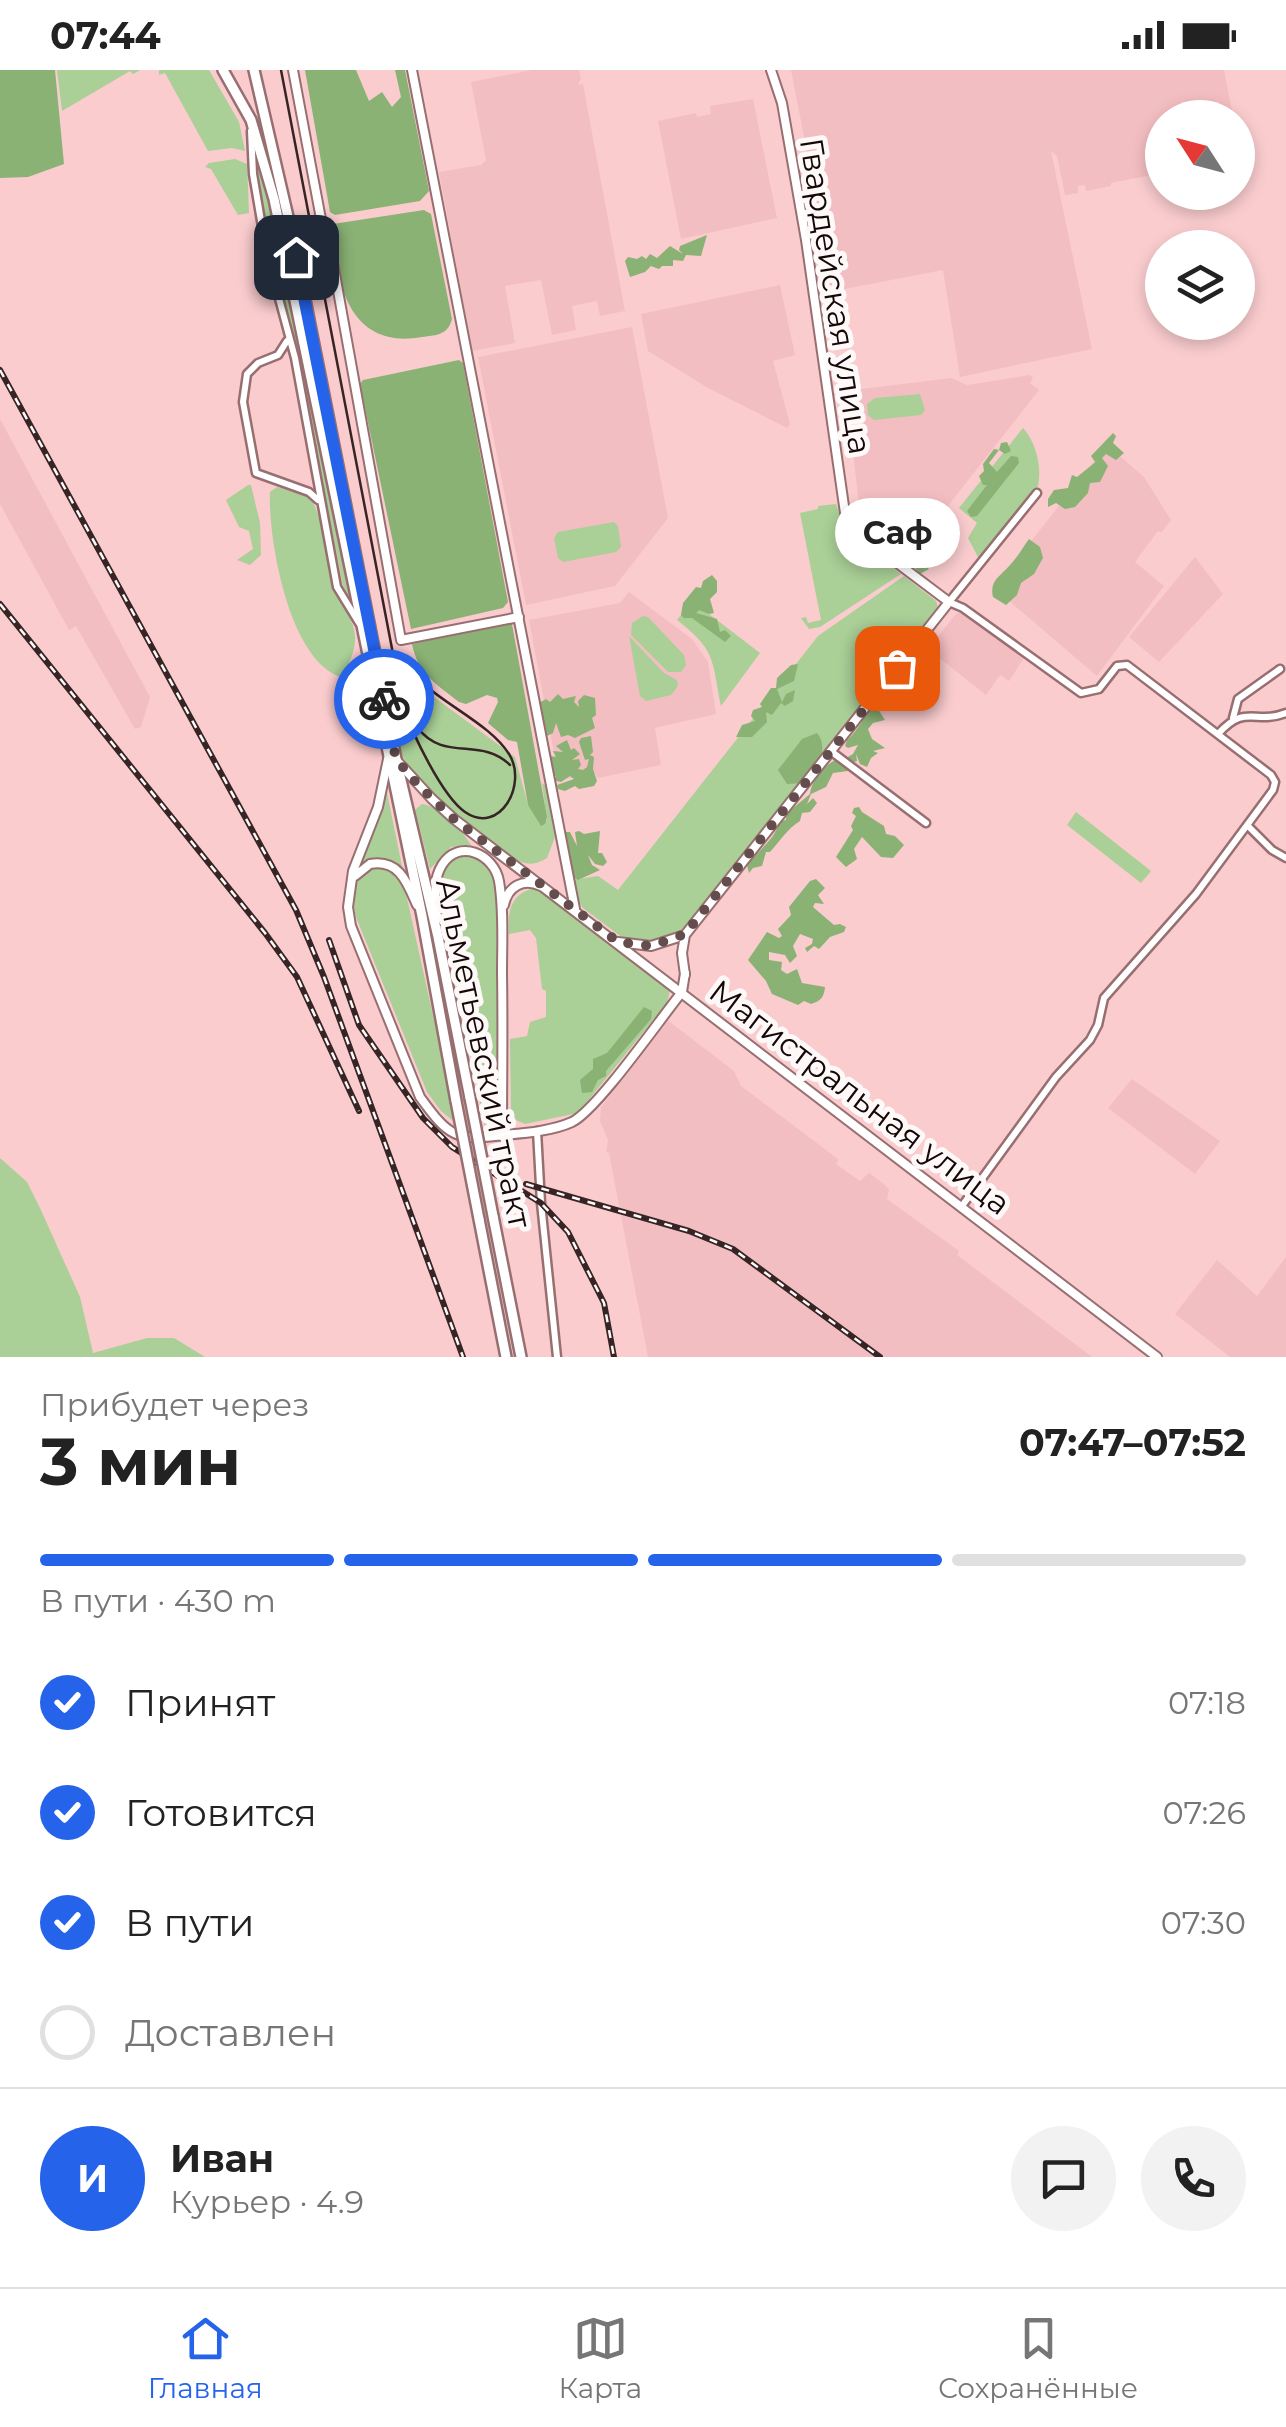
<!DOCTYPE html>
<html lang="ru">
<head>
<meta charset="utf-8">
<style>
	:root { --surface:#fff; --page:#f2f2f2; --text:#222; --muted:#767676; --line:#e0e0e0; --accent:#2563eb }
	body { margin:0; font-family:Montserrat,sans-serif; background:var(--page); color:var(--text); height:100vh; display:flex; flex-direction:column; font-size:38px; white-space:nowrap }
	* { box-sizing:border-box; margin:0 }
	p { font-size:32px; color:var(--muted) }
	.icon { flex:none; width:55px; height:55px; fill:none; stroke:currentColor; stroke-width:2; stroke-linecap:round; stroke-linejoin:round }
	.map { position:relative; height:1287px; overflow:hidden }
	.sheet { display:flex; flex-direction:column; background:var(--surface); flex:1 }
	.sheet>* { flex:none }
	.needle { width:65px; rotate:306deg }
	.buttons { position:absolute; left:1145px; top:30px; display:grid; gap:20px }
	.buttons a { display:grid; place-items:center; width:110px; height:110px; border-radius:50%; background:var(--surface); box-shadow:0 5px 15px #0003; font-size:50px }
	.pin { position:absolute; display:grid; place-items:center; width:85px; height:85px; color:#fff; margin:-42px; border-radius:20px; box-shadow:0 5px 15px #0006 }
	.courier { position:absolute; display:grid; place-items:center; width:100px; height:100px; margin:-50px; border:8px solid #2563eb; border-radius:50%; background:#fff; color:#222; box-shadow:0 2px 12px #0007 }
	.bubble { position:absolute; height:70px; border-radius:35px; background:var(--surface); box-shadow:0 5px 15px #0003; font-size:32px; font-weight:700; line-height:70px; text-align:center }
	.head em { font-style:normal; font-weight:700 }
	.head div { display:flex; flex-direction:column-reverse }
	.head { display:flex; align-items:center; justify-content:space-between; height:170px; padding:0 40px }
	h1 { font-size:65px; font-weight:700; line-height:75px }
	.bar { display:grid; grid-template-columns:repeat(4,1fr); gap:15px 10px; align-content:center; height:120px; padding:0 40px }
	.bar i { height:12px; border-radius:8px; background:var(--line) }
	.bar .selected { background:var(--accent) }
	.bar p { grid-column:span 4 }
	.line { display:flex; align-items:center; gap:25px; padding:0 40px; border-top:2px solid var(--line) }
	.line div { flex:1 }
	.round { display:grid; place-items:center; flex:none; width:105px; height:105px; border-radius:52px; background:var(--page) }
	ol { padding:0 40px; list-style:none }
	li { display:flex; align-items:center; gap:30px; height:110px }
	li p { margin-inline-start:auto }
	li .icon { padding:10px; border-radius:50%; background:var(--accent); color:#fff; stroke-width:4 }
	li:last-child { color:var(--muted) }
	li i { width:55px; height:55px; border:5px solid var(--line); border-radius:50% }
	.status { display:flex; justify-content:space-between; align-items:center; height:70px; padding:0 50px; background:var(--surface); direction:ltr }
	.status svg { height:28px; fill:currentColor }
	.tab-bar { display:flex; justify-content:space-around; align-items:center; height:140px; border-top:2px solid var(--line); background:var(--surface); font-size:28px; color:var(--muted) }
	.tab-bar a { display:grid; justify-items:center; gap:5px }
	.tab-bar .selected { color:var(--accent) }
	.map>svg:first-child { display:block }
	.built { fill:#f3bec1 }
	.green { fill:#aacf97 }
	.forest { fill:#8ab275 }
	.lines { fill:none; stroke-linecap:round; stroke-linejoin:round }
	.street-casing { stroke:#986f71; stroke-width:11 }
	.secondary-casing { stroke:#986f71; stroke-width:12 }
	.primary-casing { stroke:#986f71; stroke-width:14 }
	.street { stroke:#fff; stroke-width:6 }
	.secondary { stroke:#fff; stroke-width:8 }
	.primary { stroke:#fff; stroke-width:9 }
	.tram { stroke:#372425; stroke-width:2.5 }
	.rail-casing { stroke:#372425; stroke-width:6 }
	.rail { stroke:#fef9f9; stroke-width:2.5; stroke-dasharray:8; stroke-linecap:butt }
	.primary-bridge-casing { stroke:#986f71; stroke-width:14; stroke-linecap:butt }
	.primary-bridge { stroke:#fff; stroke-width:9 }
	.done { stroke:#654c4d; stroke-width:10; stroke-dasharray:0 18 }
	.route { stroke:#2563eb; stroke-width:12 }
	.labels { text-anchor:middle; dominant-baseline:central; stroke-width:10; stroke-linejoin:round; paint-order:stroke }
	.street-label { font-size:32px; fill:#150708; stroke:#fef9f9 }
</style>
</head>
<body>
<div class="status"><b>07:44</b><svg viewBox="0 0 49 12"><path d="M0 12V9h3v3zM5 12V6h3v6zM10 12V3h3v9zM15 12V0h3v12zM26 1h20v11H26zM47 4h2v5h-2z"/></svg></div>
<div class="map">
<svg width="1286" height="1287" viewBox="0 0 1286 1287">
	<rect width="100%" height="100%" fill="#faccce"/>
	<path class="built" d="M 532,0 L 579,0 L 581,8 L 578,15 L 583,14 L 625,241 L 600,246 L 597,231 L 572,236 L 576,260 L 552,265 L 541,210 L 505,216 L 515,273 L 472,281 L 439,102 L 481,95 L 486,90 L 471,12 Z
		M 791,0 L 1224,0 L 1233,46 L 1237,46 L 1238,51 L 1238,48 L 1162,48 L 1162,103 L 1111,113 L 1111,116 L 1086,121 L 1085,115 L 1078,116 L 1078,123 L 1065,125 L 1057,86 L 1051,81 L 1092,279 L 960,307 L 943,200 L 829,222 L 813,113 Z
		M 753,29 L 777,148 L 681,169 L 658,51 L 696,43 L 697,47 L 711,44 L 710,36 Z
		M 780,215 L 795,285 L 773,291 L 790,354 L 787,358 L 708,318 L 648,281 L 641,244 Z
		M 632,257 L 668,448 L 615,516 L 526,535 L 478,287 Z
		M 1030,305 L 1033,308 L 1030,313 L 1039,320 L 911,483 L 860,443 L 846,321 L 951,308 L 967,315 Z
		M 0,349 L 150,627 L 141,657 L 135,659 L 76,556 L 69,560 L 0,434 Z
		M 1107,375 L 1144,407 L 1171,450 L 1161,463 L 1158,461 L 1135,492 L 1164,516 L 1097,606 L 994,518 Z
		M 1195,487 L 1223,524 L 1159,592 L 1129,567 Z
		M 629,522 L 692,569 L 708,592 L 716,644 L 655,658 L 661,695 L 598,708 L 596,704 L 559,710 L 529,550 L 620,533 Z
		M 962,541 L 1024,588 L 1009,611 L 1000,605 L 986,625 L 928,579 L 955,545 Z
		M 666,949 L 734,1001 L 741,1016 L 838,1089 L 836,1094 L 860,1111 L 869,1103 L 879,1110 L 889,1119 L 887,1129 L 959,1181 L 957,1185 L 1092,1287 L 648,1287 L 609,1083 L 606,1082 L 608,1070 L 600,1051 L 601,1037 Z
		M 1132,1009 L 1220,1071 L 1195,1104 L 1108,1038 Z
		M 1286,1187 L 1286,1287 L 1230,1287 L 1175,1244 L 1217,1190 L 1257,1226 Z"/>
	<path class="green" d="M 57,0 L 140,0 L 133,4 L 130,1 L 62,41 Z
		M 159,0 L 209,0 L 239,52 L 245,81 L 232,78 L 208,81 L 165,3 L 159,5 Z
		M 235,89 L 247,94 L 249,143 L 238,145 L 211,99 L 205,97 L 209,93 Z
		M 257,91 L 272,141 L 351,531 L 343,516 L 298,289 L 275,209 L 256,105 Z
		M 920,324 L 925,340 L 921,345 L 874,350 L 868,345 L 867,334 L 875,328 Z
		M 1023,358 C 1036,372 1042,397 1038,416 L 979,489 L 968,468 L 977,453 L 959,438 Z
		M 248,415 L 251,415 L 260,453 L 261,485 L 250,495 L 237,490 L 253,479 L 249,461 L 239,457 L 226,430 Z
		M 277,417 L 309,426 C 327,453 324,488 334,518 C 340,536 356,549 355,570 C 355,581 348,598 341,607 C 289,591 268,469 270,422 Z
		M 836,434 L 845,461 L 901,504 L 820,557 L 809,559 L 801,548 L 806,547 L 808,553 L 821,550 L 800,443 L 818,439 L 818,436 Z
		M 614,452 L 618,456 L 621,477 L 616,482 L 563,492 L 558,488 L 554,468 L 558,462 Z
		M 904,506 L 936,531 L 938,538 L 682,865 L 639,873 L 627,871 L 583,838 L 575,826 L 572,810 L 598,806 L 618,820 L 818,566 Z
		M 692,531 L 760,583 L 721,636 C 712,590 716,580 677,550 Z
		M 643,546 L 648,547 L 684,585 L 686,595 L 681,602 L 668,602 L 631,565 L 632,553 Z
		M 629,566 L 664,603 L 677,610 L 678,616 L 671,625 L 646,631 L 640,626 Z
		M 430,624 L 515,687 L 528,735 L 547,751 L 542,713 L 546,716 L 555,767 L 547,788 C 540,792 534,795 525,793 C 498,788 415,713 403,687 C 399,678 395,640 392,626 L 398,625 L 401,639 L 429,633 Z
		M 387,723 L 403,801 C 388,789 371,785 356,800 Z
		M 422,734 C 441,737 461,759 471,775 L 451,777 L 430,799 L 415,740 Z
		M 1076,742 L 1151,801 L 1141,813 L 1067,755 Z
		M 462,785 C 484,785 491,796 497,815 L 500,1045 L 494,1053 L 485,1056 L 484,1052 L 492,1048 L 494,1039 L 481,1038 L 441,838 L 443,803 L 449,793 Z
		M 374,797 C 390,796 400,804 405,819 L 457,1054 L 441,1041 L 427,1022 L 356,847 C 351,825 352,808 374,797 Z
		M 532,819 L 542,820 L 670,920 L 667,933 L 578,1043 L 525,1054 L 516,1050 L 511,1039 L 510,969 L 527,966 L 530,952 L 546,947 L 546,921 L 542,919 L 536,868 L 530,860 L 509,864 C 508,844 509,825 532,819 Z
		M 0,1088 L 27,1112 L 40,1138 L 80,1227 L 93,1283 L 147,1268 L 174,1268 L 205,1287 L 0,1287 Z"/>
	<path class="forest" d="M 0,0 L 55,0 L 64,94 L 28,107 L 0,108 Z
		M 305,0 L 356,0 L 369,31 L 382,22 L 392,37 L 401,27 L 395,0 L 405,0 L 429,121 L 420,131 L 335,145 L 330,142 Z
		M 424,140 L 431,144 L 452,249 C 448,265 437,265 422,267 C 349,280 335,213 333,154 Z
		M 707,165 L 701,186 L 686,185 L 683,191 L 673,190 L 673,196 L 662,196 L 659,199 L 651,196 L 645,202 L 630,207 L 625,191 L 628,187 L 637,189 L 642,186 L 646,189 L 650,184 L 657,188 L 670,176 L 683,184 L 679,180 L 680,176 Z
		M 459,290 L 463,293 L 508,532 L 503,538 L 411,559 L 360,314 L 363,310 Z
		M 1113,363 L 1116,366 L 1113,373 L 1124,383 L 1116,390 L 1106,384 L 1102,388 L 1108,396 L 1100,412 L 1090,413 L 1088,423 L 1075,437 L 1065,439 L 1056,433 L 1048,437 L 1048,429 L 1054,420 L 1068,418 L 1072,405 L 1077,407 L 1098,390 L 1095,392 L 1091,386 Z
		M 1007,372 L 1011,381 L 1005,384 L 999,380 L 989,393 L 997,402 L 1011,386 L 1018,387 L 1019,393 L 977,446 L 971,447 L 967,441 L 987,415 L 983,415 L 979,406 L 984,401 L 983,394 L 994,379 L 999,380 L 1001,373 Z
		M 946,447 L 950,460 L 954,453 L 960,460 L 933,496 L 928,490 L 933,484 L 927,486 L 925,495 L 929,499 L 920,504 L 906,487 L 915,479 L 918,480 L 929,462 Z
		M 1029,469 L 1040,477 L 1043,488 L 1034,504 L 1021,513 L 1017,525 L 1006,535 L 993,527 C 989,510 1001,506 1010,495 C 1017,488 1023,477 1029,469 Z
		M 712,505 L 717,511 L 717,522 L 710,529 L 714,543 L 709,544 L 699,540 L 696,543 L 717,549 L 720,562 L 725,560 L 731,566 L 725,572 L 692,548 L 684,548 L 681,545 L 683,533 L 696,517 L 701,518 L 703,511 Z
		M 508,552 L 512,554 L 547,747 L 545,754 L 541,756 L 528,735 L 517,672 L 508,670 L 488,653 L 498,632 L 497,628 L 487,625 L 466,634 L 459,632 C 436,614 418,604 412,574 Z
		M 798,594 L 794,611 L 777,619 L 782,632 L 786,624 L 795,620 L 793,631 L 785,636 L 781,633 L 772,645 L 766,642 L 767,652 L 752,667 L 736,667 L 742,655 L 755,651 L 751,646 L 753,640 L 762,637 L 760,634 L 771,618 L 776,618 L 777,608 L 791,595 Z
		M 558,624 L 563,629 L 576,626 L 574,632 L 579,637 L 578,631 L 584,625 L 595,628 L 596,645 L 592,648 L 595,658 L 575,668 L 568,665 L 561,667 L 556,653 L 553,663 L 547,666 L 543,662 L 544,653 L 539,633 L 546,629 L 550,632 Z
		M 876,636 L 885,650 L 873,653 L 868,659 L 872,669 L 885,678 L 873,681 L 878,683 L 871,688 L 867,697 L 860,694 L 856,684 L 857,691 L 849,694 L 846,688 L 853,684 L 858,675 L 848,678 L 845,676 L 847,670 C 859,660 863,645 876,636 Z
		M 817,663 C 829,677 819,699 804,706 L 803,713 L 787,714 L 778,700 L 802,669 Z
		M 591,666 L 593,682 L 590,685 L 594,687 L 593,699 L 597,711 L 594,716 L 579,719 L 575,716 L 565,721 L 558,719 L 557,715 L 574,709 L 570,706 L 561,712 L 553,710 L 556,707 L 550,697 L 553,695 L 549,690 L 551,686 L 556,687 L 553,681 L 563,682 L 556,676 L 567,670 L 571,680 L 574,678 L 580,684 L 572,690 L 579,689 L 581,695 L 578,699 L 583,700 L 587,697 L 589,689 L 585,690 L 579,672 L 581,668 Z
		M 837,689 L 844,693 L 848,701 L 833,703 L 826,717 L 811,724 L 807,734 L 813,728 L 817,733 L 810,742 L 802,743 L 800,751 C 787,759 781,770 770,782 L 766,782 L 762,796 L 753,798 L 749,803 L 747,795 C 760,778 774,771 780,751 L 786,750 L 786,744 L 810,724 C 811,710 826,694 837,689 Z
		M 859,737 L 862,742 L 884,756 L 886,764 L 895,766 L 904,775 L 893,788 L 881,787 L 862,767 L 854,779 L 857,789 L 846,797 L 836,787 L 853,760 L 851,756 L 856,746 L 852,743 L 854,738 Z
		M 579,761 L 584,764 L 600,761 L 598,783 L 602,783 L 607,792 L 603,796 L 595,794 L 588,785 L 592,795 L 600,800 L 578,810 L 571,806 L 563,762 L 570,762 L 577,776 L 575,762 Z
		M 816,809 L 825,818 L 818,825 L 824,834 L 815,833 L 813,837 L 834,855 L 840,854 L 846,857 L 844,862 L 830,867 L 819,879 L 814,876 L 807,882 L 805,878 L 812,874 L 813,869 L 800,864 L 793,876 L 797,886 L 790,893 L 785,885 L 769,882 L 769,890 L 782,892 L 781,900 L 787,904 L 797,899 L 802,913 L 825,917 C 824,927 821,931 811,934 L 804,931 L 798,935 L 772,924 L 766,911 L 748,890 L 767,862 L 779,868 L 782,866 L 778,859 L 791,845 L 789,837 L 810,811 Z
		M 644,937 L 652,941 L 651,949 L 606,1001 L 606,1006 L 598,1010 L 592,1022 L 582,1023 L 580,1010 L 593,999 L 593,989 L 607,983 Z"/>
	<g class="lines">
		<defs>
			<path id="street" d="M 251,61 L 253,104 L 266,180 L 295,288 L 337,517 L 359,553
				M 287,271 L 278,285 L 258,293 L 247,304 L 243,332 L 256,403 L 309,422 L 318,430
				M 1233,648 L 1238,629 L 1280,599
				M 1218,664 C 1246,633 1254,655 1286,643
				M 832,682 L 926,753
				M 1247,755 L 1272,780 L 1286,788
				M 537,1061 L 541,1133 L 557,1287
				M 962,1136 L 1056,1007 L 1090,970 L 1098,955 L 1104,928 L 1196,824 L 1273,720 L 1275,712 L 1271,705 L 1127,595 L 1117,596 L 1099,619 L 1081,623 L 963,538 L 949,532 L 1037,423"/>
			<path id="secondary" d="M 293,0 L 321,149 L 326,155 L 333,193 L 401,570 L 519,547
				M 412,0 L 575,839
				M 388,689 L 378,737 L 353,801 L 348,837 L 351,856 L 420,1027 C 449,1067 455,1071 504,1065 C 526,1063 552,1061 572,1052 C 597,1040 660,949 682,922 L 685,903
				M 398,692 L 432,729 L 454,749 L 1157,1287
				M 355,806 L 370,794 C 399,789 407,812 417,835
				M 504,835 C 508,816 523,808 541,816
				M 437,848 C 436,830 432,811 442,795 C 459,768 494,784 499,811 C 504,841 502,873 502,903 C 503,957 502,1011 502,1066
				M 685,865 L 682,883 L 685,905
				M 618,872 L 651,876 L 685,865 L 949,532 L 864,468 L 845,443 L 806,170 L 782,33 L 771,0"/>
			<path id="primary" d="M 223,0 L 251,50 L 274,129 L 422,846 L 456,1031
				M 254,0 L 292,164 L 396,689 L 438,867 L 470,1028
				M 493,1146 L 521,1287
				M 479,1149 L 506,1287"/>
		</defs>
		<use href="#street" class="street-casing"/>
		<use href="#secondary" class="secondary-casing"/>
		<use href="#primary" class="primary-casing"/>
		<use href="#street" class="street"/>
		<use href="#secondary" class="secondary"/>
		<use href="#primary" class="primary"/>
		<path class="tram" d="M 281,0 L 403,636 C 412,663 442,726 465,742 C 500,766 528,714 509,684 C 486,648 426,629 399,587
			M 417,657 C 444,693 480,666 510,695"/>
		<defs>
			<path id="rail" d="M 0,300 L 296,840 L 324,907 L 463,1287
				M 0,534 L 265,863 L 297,907 L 359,1041
				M 329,870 L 359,955 L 423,1048 L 452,1077 L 541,1133 L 568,1162 L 604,1233 L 614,1287
				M 526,1114 L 689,1161 L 733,1179 L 880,1287"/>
		</defs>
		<use href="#rail" class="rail-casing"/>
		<use href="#rail" class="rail"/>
		<defs>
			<path id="primary-bridge" d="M 470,1028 L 493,1146
				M 456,1031 L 479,1149"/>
		</defs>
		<use href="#primary-bridge" class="primary-bridge-casing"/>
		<use href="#primary-bridge" class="primary-bridge"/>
	</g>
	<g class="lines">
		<path class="done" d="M 384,629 L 396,689 L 420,717 L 454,749 L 618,872 L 651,876 L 685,864 L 897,598"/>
		<path class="route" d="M 296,187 L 384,629"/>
	</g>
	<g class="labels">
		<g class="street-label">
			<text transform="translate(836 226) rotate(81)">Гвардейская улица</text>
			<text transform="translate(484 983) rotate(78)">Альметьевский тракт</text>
			<text transform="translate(860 1027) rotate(37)">Магистральная улица</text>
		</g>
	</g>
</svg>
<div class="buttons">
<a><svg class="needle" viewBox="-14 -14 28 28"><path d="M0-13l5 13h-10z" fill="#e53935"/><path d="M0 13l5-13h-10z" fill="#767676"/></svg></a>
<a><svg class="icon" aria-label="layers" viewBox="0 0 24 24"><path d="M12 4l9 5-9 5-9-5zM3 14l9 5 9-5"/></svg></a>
</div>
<div class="pin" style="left:897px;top:598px;background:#ea580c"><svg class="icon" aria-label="bag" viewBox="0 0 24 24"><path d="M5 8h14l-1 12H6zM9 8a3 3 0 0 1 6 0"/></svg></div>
<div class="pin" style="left:296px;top:187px;background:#1f2937"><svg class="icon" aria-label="home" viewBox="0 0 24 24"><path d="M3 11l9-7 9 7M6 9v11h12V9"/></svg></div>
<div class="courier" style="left:384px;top:629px"><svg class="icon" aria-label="bike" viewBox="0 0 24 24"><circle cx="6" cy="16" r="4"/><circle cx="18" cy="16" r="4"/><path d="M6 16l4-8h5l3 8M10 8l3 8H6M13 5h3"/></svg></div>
<div class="bubble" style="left:835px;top:428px;width:125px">Саф</div>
</div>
<section class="sheet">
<div class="head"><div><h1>3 мин</h1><p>Прибудет через</p></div><em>07:47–07:52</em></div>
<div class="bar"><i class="selected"></i><i class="selected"></i><i class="selected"></i><i></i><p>В пути · 430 m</p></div>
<ol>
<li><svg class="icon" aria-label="check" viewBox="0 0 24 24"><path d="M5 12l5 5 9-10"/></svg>Принят<p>07:18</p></li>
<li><svg class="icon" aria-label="check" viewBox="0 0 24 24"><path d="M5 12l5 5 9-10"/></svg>Готовится<p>07:26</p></li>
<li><svg class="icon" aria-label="check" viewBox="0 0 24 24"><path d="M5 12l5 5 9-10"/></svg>В пути<p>07:30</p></li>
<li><i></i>Доставлен</li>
</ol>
<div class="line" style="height:180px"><b class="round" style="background:var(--accent);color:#fff">И</b><div><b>Иван</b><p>Курьер · 4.9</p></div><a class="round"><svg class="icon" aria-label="chat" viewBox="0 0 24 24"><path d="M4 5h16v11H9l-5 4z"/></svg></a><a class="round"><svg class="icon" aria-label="phone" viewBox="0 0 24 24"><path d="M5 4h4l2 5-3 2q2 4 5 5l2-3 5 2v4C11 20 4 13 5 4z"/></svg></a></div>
</section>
<nav class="tab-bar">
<a class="selected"><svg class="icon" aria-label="home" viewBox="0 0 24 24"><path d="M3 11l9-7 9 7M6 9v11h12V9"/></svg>Главная</a>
<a><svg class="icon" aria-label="map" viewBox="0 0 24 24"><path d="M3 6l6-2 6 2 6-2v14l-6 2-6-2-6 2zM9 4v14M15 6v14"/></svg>Карта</a>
<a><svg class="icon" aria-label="saved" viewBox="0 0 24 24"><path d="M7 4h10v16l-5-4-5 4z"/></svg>Сохранённые</a>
</nav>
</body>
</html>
